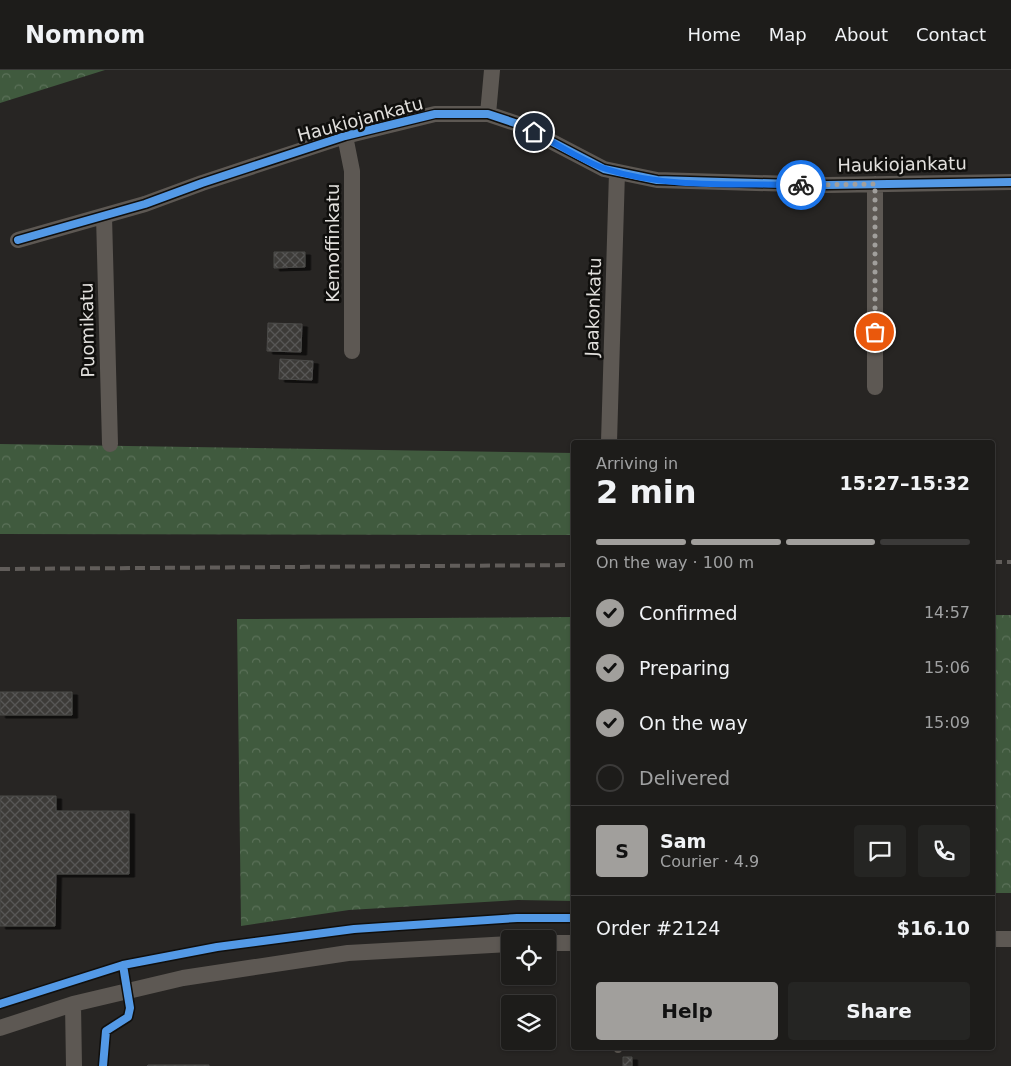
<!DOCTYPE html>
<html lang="en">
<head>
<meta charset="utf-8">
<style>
	:root { --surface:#1d1c1a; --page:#252523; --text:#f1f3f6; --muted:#a0a1a2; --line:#3b3a39; --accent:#a19f9c }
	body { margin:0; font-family:"DejaVu Sans",sans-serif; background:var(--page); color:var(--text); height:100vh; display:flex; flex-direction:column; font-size:19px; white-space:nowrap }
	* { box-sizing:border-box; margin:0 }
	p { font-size:16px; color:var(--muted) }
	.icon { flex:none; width:28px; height:28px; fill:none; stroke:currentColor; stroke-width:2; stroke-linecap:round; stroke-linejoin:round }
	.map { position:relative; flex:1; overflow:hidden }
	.details { position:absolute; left:571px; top:370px; width:424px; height:610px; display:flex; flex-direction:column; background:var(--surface); border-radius:5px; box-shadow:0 1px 4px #0004,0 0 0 1px var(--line) }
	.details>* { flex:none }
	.fabs { position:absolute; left:501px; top:860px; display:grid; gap:10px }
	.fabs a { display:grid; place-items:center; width:55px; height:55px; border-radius:5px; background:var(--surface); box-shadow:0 1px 4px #0004,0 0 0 1px var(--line); font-size:25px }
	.pin { position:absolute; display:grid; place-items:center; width:42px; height:42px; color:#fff; margin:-21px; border:2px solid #fff; border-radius:50%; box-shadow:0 1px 5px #0007 }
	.courier { position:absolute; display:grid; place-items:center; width:50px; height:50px; margin:-25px; border:4px solid #1a73e8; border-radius:50%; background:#fff; color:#222; box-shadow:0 1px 6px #0007 }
	.overview em { font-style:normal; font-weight:700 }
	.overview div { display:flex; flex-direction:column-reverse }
	.overview { display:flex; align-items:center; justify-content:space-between; height:85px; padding:0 25px }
	h1 { font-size:32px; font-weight:700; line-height:38px }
	.bar { display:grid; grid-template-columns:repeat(4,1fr); gap:8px 5px; align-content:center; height:60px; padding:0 25px }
	.bar i { height:6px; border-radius:4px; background:var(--line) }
	.bar .selected { background:var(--accent) }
	.bar p { grid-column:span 4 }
	.line { display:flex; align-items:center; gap:12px; padding:0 25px; border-top:1px solid var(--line) }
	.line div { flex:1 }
	.round { display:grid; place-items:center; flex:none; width:52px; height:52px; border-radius:5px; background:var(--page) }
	ol { padding:0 25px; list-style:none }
	li { display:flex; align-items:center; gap:15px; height:55px }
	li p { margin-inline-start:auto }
	li .icon { padding:5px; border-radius:50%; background:var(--accent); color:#111; stroke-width:4 }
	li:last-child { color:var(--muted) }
	li i { width:28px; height:28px; border:2px solid var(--line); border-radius:50% }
	.primary-button { display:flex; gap:10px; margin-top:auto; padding:10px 25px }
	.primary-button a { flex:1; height:58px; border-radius:5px; background:var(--accent); color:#111; font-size:20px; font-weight:700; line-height:58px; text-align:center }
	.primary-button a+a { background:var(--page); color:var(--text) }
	header { display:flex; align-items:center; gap:30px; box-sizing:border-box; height:70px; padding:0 25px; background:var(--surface); border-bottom:1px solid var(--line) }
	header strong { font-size:24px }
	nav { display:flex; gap:28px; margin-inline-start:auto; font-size:18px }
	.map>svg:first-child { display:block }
	.forest { fill:url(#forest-crowns) }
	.building { fill:url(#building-cross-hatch); stroke:#4b4a48; filter:url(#shadow) }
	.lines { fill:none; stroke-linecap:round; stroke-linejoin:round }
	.service { stroke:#5d5853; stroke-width:8 }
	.minor { stroke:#5d5853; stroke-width:16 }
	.rail { stroke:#615d5a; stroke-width:4; stroke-dasharray:10 5; stroke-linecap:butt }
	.cycleway-casing { stroke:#100f0d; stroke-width:11 }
	.cycleway { stroke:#5399e6; stroke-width:8 }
	.done { stroke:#a19f9c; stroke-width:5; stroke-dasharray:0 9 }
	.route { stroke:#1a73e8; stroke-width:6 }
	.labels { text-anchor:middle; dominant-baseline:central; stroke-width:5; stroke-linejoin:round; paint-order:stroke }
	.street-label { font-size:18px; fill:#e2e0dd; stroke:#100f0d }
</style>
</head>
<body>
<header>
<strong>Nomnom</strong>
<nav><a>Home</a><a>Map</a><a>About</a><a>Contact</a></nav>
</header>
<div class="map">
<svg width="1011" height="996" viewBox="0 0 1011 996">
	<defs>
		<pattern id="forest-crowns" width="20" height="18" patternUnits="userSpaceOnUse" patternTransform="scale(1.25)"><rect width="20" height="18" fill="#405a3e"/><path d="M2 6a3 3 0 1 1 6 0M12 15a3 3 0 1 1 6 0" fill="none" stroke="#5b7159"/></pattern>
		<pattern id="building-cross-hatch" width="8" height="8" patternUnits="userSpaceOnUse" patternTransform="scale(1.25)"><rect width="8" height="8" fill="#3c3b39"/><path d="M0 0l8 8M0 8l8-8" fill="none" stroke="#585755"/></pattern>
		<filter id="shadow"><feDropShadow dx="5.5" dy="3" stdDeviation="0" flood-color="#0009"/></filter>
	</defs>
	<rect width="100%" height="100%" fill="#272523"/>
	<path class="forest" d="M 0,0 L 105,0 L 0,33 Z
		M 0,374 L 574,383 L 574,465 L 0,464 Z
		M 992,545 L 1011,545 L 1011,823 L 993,823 Z
		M 574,547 L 574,831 L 518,830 L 349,840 L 241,856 L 237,549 Z"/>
	<path class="building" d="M 274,182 L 305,182 L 305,197 L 274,198 Z
		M 268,253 L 302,254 L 301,282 L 267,281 Z
		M 280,289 L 313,291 L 312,310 L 279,309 Z
		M 0,622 L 72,622 L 72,645 L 0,645 Z
		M 0,726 L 56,726 L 56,741 L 129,741 L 129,804 L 56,804 L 55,856 L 0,856 Z
		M 623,987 L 632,987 L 632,996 L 623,996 Z
		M 148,995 L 209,995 L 209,996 L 147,996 Z"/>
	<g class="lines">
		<path class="service" d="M 618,979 L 618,978"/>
		<path class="minor" d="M 488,44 L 492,0
			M 345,66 L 352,101 L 352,281
			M 104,146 L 110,374
			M 18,170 L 145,134 L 202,113 L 345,66 L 435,44 L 488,44 L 518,54 L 604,99 L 657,110 L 827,115 L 1011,112
			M 875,317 L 875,114
			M 609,372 L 617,102
			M 992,869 L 1011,869
			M 548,873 L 574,873
			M 73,934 L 74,996
			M 0,958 L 73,934 L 183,908 L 348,883 L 510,874"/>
		<path class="rail" d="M 992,492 L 1011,492
			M 0,499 L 574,495"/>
		<defs>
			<path id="cycleway" d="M 18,170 L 145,134 L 202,113 L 345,66 L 435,44 L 488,44 L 518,54 L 604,99 L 657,110 L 827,115 L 1011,112
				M 0,934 L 123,895 L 217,877 L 354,859 L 517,848 L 574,848
				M 103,996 L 106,961 L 128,947 L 130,938 L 123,895"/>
		</defs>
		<use href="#cycleway" class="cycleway-casing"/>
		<use href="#cycleway" class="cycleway"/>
	</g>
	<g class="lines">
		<path class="done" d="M 801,115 L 875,114 L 875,262"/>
		<path class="route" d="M 534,62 C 558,74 581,91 606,99 C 667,119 737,113 801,115"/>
	</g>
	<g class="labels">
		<g class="street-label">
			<text transform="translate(360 49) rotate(-15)">Haukiojankatu</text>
			<text transform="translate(902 94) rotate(-1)">Haukiojankatu</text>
			<text transform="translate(332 173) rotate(-90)">Kemoffinkatu</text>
			<text transform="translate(593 237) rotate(-88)">Jaakonkatu</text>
			<text transform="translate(87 260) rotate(-91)">Puomikatu</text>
		</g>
	</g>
</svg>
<div class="fabs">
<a><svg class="icon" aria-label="locate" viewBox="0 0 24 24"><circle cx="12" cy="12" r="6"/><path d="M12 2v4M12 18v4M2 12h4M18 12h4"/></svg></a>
<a><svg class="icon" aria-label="layers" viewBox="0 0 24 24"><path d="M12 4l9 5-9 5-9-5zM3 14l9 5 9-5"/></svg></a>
</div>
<div class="pin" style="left:875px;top:262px;background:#ea580c"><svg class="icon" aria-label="bag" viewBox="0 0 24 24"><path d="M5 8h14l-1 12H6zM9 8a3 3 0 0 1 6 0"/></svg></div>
<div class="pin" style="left:534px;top:62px;background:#1f2937"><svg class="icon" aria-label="home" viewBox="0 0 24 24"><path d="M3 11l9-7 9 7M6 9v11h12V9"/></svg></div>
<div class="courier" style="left:801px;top:115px"><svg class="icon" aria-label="bike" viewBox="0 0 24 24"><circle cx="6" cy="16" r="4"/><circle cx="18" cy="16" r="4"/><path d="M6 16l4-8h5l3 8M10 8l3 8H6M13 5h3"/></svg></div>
<section class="details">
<div class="overview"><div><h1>2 min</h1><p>Arriving in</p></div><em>15:27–15:32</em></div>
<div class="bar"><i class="selected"></i><i class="selected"></i><i class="selected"></i><i></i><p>On the way · 100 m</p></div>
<ol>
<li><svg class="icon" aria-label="check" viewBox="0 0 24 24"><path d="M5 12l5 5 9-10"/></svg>Confirmed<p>14:57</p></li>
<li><svg class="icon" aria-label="check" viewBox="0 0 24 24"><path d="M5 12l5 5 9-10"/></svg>Preparing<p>15:06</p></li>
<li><svg class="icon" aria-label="check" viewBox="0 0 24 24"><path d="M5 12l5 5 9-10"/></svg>On the way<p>15:09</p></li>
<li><i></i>Delivered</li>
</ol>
<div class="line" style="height:90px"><b class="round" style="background:var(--accent);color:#111">S</b><div><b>Sam</b><p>Courier · 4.9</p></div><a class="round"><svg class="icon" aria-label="chat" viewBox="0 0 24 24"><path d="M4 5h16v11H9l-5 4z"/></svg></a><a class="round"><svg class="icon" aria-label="phone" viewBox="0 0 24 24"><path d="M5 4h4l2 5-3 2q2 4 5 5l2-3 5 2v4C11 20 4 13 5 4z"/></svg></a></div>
<div class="line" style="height:65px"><div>Order #2124</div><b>$16.10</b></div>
<div class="primary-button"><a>Help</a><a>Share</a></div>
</section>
</div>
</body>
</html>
